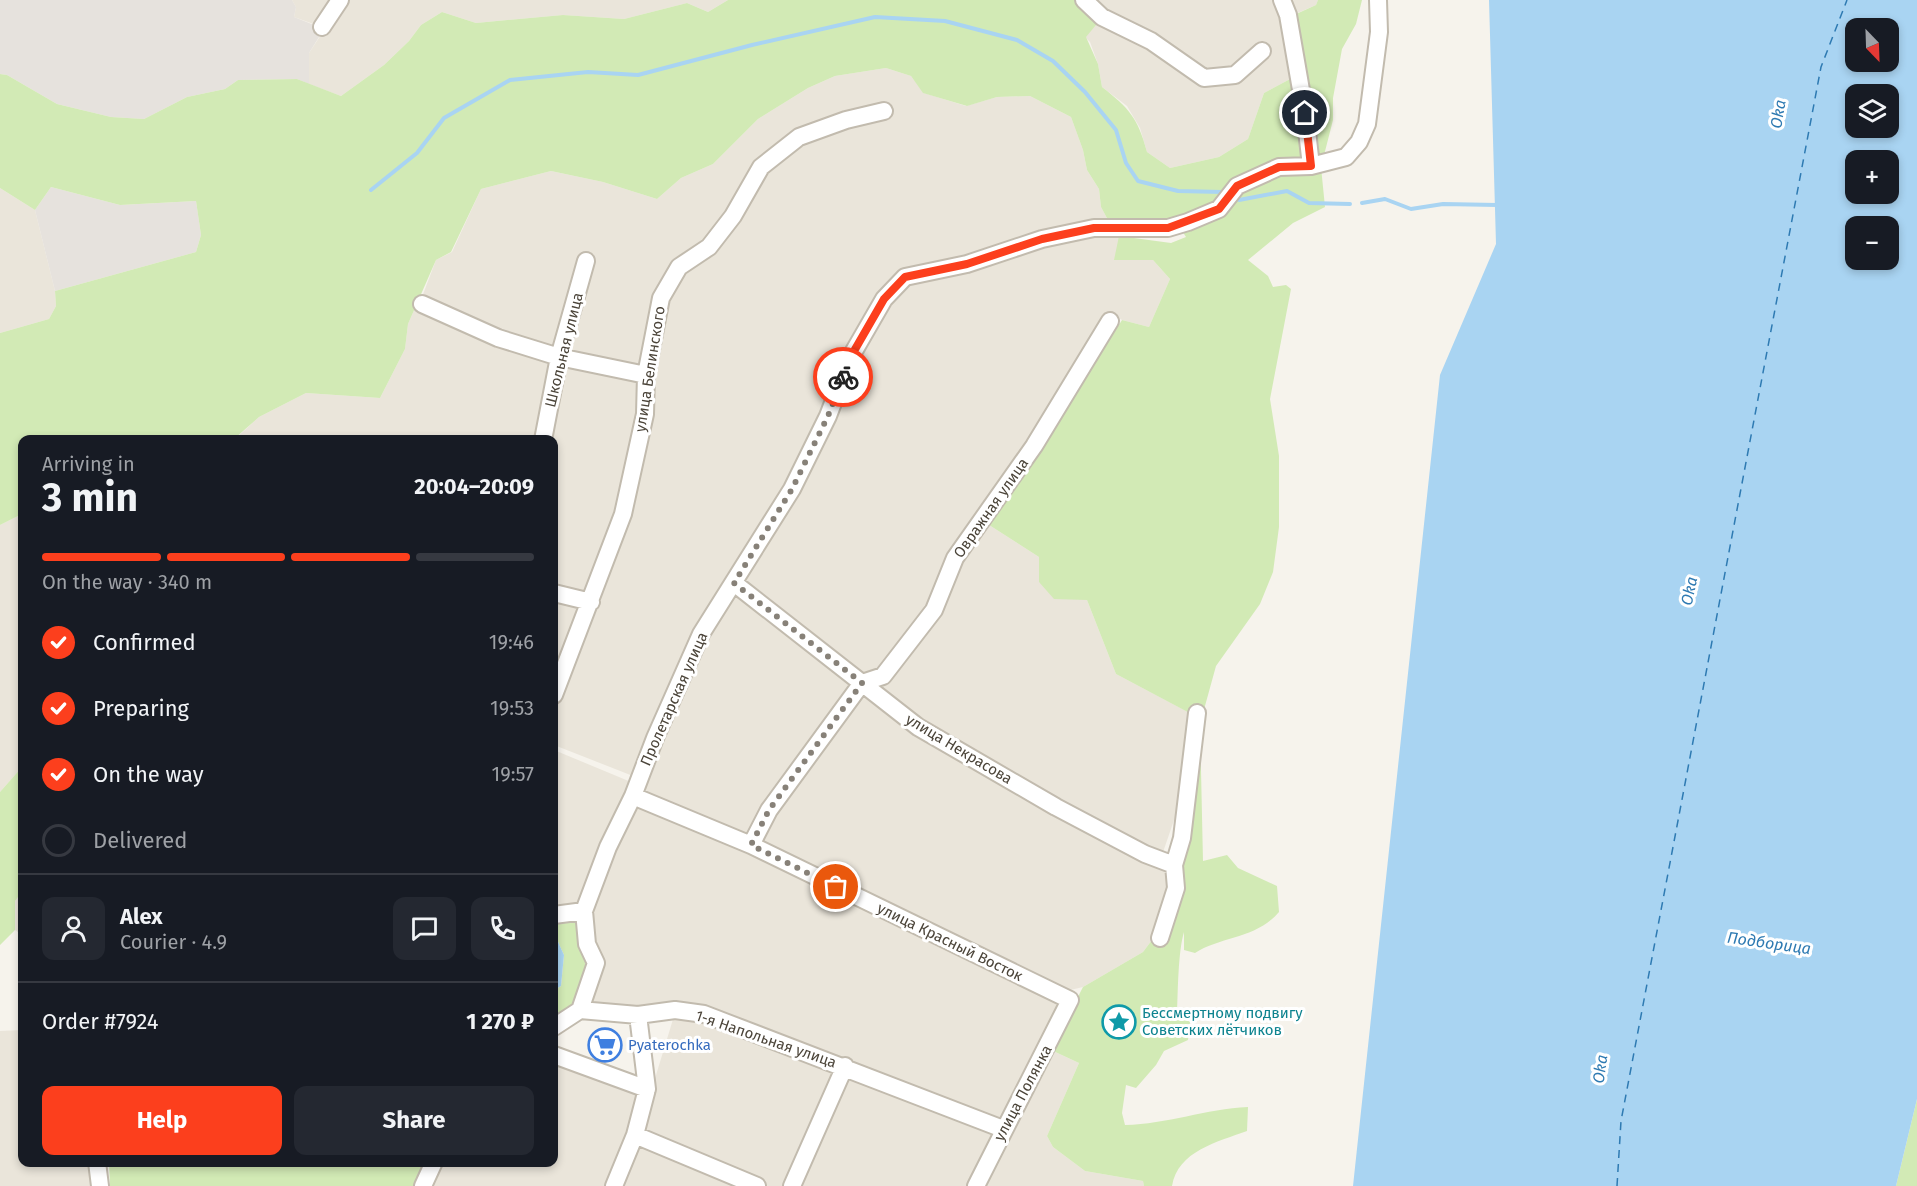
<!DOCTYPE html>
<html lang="en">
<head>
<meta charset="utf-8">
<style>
	:root { --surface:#171b24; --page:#242831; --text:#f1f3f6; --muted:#9ea1a6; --line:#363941; --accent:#fc3f1d }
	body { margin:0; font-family:"Fira Sans",sans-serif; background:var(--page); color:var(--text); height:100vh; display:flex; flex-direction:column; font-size:22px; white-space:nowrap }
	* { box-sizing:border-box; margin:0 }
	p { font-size:20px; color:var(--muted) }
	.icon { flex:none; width:33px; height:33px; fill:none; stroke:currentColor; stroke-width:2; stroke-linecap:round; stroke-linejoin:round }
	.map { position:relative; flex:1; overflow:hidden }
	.drawer { position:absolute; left:18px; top:435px; width:540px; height:732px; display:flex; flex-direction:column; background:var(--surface); border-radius:12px; box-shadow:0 3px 9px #0003 }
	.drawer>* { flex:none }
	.needle { width:39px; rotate:157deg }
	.fabs { position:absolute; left:1845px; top:18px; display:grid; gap:12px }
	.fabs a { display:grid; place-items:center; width:54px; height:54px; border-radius:12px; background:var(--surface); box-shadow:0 3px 9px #0003; font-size:30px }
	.pin { position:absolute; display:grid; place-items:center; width:51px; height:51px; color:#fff; margin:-26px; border:3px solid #fff; border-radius:50%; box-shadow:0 2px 6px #0007 }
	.courier { position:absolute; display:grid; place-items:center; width:60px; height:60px; margin:-30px; border:4px solid #fc3f1d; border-radius:50%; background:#fff; color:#222; box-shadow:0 2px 8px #0007 }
	.head em { font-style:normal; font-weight:700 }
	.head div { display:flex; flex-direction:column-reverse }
	.head { display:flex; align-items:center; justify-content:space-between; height:102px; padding:0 24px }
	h1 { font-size:39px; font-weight:700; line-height:45px }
	.bar { display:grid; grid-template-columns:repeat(4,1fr); gap:9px 6px; align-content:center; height:72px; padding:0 24px }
	.bar i { height:8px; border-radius:4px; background:var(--line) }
	.bar .current { background:var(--accent) }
	.bar p { grid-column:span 4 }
	.line { display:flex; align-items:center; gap:15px; padding:0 24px; border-top:2px solid var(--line) }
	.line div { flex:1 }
	.round { display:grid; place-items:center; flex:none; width:63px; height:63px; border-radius:12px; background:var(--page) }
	ol { padding:0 24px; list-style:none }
	li { display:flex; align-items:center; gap:18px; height:66px }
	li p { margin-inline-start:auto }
	li .icon { padding:6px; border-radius:50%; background:var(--accent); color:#fff; stroke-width:4 }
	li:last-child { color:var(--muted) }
	li i { width:33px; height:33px; border:3px solid var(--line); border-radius:50% }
	.action { display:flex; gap:12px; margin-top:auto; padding:12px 24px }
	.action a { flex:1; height:69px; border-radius:12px; background:var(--accent); color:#fff; font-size:24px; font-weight:700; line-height:69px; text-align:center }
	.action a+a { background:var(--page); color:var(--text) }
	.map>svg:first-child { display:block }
	.residential { fill:#eae5da }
	.industrial { fill:#e6e2dd }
	.green { fill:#d2eab5 }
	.water { fill:#a9d4f2; fill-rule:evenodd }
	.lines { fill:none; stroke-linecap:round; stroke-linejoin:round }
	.stream { stroke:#a9d4f2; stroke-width:4 }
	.ferry { stroke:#2e7ab2; stroke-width:1.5; stroke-dasharray:8 6; stroke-linecap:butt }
	.minor-casing { stroke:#c2bbae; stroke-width:20 }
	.minor { stroke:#fff; stroke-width:16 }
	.done { stroke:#878178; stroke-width:6; stroke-dasharray:0 10.8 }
	.route { stroke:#fc3f1d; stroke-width:8 }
	.labels { text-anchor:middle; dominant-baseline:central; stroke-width:6; stroke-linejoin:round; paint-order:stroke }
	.street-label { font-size:15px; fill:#4b4439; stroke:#fff }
	.culture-label { font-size:15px; fill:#0d838f; stroke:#fff; text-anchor:start }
	.shop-label { font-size:15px; fill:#366cbe; stroke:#fff; text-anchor:start }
	.water-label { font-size:16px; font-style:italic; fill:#2e7ab2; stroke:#fff }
</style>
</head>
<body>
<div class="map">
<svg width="1917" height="1186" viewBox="0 0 1917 1186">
	<rect width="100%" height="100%" fill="#f6f3ec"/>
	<path class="residential" d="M 292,0 L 336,0 L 319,26 L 294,17 L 296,7 Z
		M 344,0 L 728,0 L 708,12 L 687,3 L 624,19 L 563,15 L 476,23 L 442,12 L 421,25 L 409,41 L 384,65 L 341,96 L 309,84 L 309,53 Z
		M 1088,0 L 1278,0 L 1283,9 L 1282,33 L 1292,78 L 1264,93 L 1248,139 L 1219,157 L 1170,168 L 1147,152 L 1140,128 L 1127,106 L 1102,87 L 1098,64 L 1090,42 L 1085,37 L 1101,19 L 1148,43 L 1202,80 L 1237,78 L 1266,50 L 1260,50 L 1234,73 L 1206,75 L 1151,38 L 1103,15 Z
		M 1287,0 L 1318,0 L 1316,5 L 1293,15 Z
		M 886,68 L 911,76 L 924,93 L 966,106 L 997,97 L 1030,96 L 1071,117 L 1083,150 L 1087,170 L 1099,189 L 1101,207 L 1108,220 L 965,259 L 903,272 L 881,297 L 847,356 L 824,413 L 789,486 L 699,632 L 633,776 L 554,745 L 554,706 L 626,514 L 648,413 L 664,300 L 682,271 L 712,249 L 764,168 L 799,139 L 846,122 L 886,113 L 886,107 L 845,117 L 798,135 L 760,164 L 708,243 L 676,264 L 656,297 L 643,368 L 565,353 L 592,256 L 583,253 L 556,348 L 499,332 L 422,297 L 436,260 L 452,252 L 481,189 L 551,171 L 603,182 L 657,199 L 681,178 L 713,164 L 758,119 L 808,88 L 835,76 Z
		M 0,188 L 35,210 L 55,291 L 56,306 L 49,319 L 0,333 Z
		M 1092,234 L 1119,236 L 1153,260 L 1170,279 L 1149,327 L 1122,320 L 1111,313 L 930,608 L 883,672 L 866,678 L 742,578 L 856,356 L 888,300 L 906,283 L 1044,244 Z
		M 415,308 L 496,344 L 553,362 L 538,439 L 234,440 L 259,417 L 306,393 L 380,398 L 405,349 L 408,324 Z
		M 563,360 L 641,376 L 637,416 L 619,512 L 587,596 L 554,588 L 554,440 L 546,440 Z
		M 22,514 L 22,767 L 0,792 L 0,525 Z
		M 986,523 L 1039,557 L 1039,582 L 1087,600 L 1116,674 L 1192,714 L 1183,794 L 1162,855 L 1154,854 L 919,723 L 876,685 L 957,560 Z
		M 735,595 L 855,681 L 747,838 L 651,800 L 643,785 L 700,651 Z
		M 554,596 L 585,604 L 554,684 Z
		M 860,691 L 1169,869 L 1172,890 L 1155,936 L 1143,952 L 1083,987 L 1066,991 L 755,843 Z
		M 554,750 L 631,782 L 582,901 L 574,906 L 554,909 Z
		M 638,806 L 741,846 L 1064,1003 L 1002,1121 L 707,1010 L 640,1009 L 586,1003 L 589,917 L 628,817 Z
		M 22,892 L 22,935 L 15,930 L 15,901 Z
		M 674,1016 L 703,1018 L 837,1070 L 789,1186 L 768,1186 L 639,1131 Z
		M 22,1030 L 22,1162 L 90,1163 L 91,1186 L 0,1186 L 0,1031 Z
		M 1051,1050 L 1079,1063 L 1047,1136 L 1053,1147 L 1085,1171 L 1143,1181 L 1144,1186 L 981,1186 Z
		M 554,1061 L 631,1090 L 635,1094 L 638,1105 L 609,1186 L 430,1186 L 441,1163 L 554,1162 Z
		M 848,1074 L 998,1133 L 973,1186 L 797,1186 Z
		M 637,1142 L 743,1186 L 618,1186 Z"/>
	<path class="industrial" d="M 0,0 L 292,0 L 296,7 L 294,17 L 324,29 L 309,53 L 309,84 L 297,79 L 238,80 L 225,89 L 187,97 L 144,119 L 111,117 L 57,104 L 7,75 L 0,74 Z
		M 51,187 L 120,205 L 196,201 L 201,235 L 196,252 L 55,291 L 35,210 Z"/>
	<path class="green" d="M 728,0 L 1081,0 L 1101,19 L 1086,37 L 1098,64 L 1102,87 C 1129,108 1138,118 1147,152 L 1170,168 L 1219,157 L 1248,139 L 1264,93 L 1292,78 L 1294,15 L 1316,5 L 1318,0 L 1362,0 L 1356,24 L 1342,49 L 1333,98 L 1333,120 L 1321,167 L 1325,207 L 1293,223 L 1248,260 L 1268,276 L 1273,287 L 1286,285 L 1291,289 L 1270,399 L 1279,456 L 1279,527 L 1273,572 L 1260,604 L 1216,666 L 1200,724 L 1203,861 L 1227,855 L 1238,868 L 1277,886 L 1279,912 C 1256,939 1222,936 1195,953 L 1184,950 L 1184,932 C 1178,952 1178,991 1177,1014 L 1190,1022 L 1188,1040 L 1164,1051 L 1156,1065 L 1136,1088 L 1126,1085 L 1122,1113 L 1125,1125 C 1167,1124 1206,1109 1248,1107 L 1247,1131 C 1217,1142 1178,1151 1172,1186 L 1144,1186 L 1143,1181 L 1085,1171 L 1053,1147 L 1047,1136 L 1079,1063 L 1051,1050 L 1083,987 L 1143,952 L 1155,936 L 1182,868 L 1199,718 L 1116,674 L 1087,600 L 1054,599 L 1039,582 L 1039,557 L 986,523 L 1055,427 L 1122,320 L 1149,327 L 1170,279 L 1153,260 L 1114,260 L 1119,236 L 1171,243 L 1186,237 L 1179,226 L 1108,220 L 1101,207 L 1099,189 L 1087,170 L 1083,150 L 1071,117 L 1030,96 L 997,97 L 967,106 L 923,93 L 911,76 L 886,68 L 835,76 L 808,88 L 758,119 L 713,164 L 681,178 L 657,199 L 603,182 L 551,171 L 481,189 L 451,252 L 436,260 L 408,324 L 405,349 L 380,398 L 306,393 L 259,417 L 234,439 L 22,440 L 22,514 L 0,525 L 0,333 L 49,319 L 56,306 L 55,291 L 196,252 L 201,235 L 196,201 L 120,205 L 51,187 L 35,210 L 0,188 L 0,74 L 7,75 L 57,104 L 111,117 L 144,119 L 187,97 L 225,89 L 238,80 L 297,79 L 341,96 L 384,65 L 409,41 L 421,25 L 442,12 L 476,23 L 563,15 L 624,19 L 687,3 L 708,12 Z
		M 22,767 L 22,892 L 15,901 L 15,930 L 0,945 L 0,792 Z
		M 574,915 L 586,966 L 574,1006 L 554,1020 L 554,990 L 561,986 L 564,955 L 554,933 L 554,919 Z
		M 1917,1099 L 1917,1186 L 1896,1186 Z
		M 109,1163 L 428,1163 L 417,1186 L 110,1186 Z"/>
	<path class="water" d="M 1489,0 L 1917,0 L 1917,1099 L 1896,1186 L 1353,1186 L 1440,375 L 1496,244 ZM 1856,28 L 1888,28 L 1888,62 L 1856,62 ZM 1856,94 L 1888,94 L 1888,128 L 1856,128 ZM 1856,160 L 1888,160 L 1888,194 L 1856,194 ZM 1856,226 L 1888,226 L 1888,260 L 1856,260 Z
		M 554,933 L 564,955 L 561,986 L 554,990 Z"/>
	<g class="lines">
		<path class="stream" d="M 371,190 L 417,153 L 444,118 L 510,80 L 588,72 L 638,75 L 752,45 L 875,17 L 945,21 L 1017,40 L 1053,61 L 1085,92 L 1116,130 L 1126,163 L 1138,181 L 1178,191 L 1222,192
			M 1239,200 L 1287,191 L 1309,203 L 1350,204
			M 1362,203 L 1385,199 L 1411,209 L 1443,204 L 1497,205"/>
		<path class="ferry" d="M 1617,1186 L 1621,1121 L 1821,67 L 1847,0"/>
		<defs>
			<path id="minor" d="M 1084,0 L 1102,17 L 1151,41 L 1204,78 L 1235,75 L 1262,51
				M 1282,0 L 1288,15 L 1305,113 L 1311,166
				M 322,27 L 340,0
				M 422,304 L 498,338 L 559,357 L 646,375
				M 543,440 L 559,357 L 586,261
				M 734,583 L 918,727 L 1056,807 L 1145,854 L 1174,865
				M 554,593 L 591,602
				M 554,695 L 623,514 L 645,414 L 646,375 L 661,298 L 679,267 L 709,247 L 733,216 L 761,167 L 799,137 L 846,120 L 884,111
				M 633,796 L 751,845 L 1070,1000 L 976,1186
				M 751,845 L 769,810 L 862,683 L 883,676 L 934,610 L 955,558 L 1034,446 L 1110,321
				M 554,915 L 584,911
				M 1160,938 L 1176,888 L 1174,865 L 1182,838 L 1197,713
				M 580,1010 L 596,963 L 587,944 L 584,911 L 608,847 L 633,796 L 655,738 L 701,634 L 792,489 L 828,416 L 850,358 L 884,299 L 905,277 L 967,264 L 1042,239 L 1094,228 L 1168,228 L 1188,222 L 1219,209 L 1237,186 L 1279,167 L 1311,166 L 1346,157 L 1359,142 L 1367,124 L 1379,32 L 1378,0
				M 580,1010 L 638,1015 L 675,1010 L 704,1014 L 1003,1129
				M 638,1015 L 647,1089
				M 554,1027 L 580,1010
				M 554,1055 L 647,1089 L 635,1135 L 614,1186
				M 635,1135 L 757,1186
				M 97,1162 L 100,1186
				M 423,1186 L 434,1162
				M 792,1186 L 845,1066"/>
		</defs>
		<use href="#minor" class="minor-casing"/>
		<use href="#minor" class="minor"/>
	</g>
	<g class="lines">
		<path class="done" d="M 836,887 L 751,845 L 769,810 L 862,683 L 734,583 L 792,489 L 828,416 L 843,377"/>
		<path class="route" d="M 843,377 L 850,358 L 884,299 L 905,277 L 967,264 L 1042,239 L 1094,228 L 1168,228 L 1219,209 L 1237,186 L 1279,167 L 1311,166 L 1305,113"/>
	</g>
	<defs>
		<symbol id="sight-ring" viewBox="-11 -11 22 22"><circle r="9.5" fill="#fff" stroke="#0f9aa8" stroke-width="1.5"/><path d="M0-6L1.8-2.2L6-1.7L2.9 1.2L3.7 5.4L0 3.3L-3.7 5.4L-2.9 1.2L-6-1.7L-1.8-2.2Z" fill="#0f9aa8"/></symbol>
		<symbol id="supermarket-ring" viewBox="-11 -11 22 22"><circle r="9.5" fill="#fff" stroke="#3f7fe0" stroke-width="1.5"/><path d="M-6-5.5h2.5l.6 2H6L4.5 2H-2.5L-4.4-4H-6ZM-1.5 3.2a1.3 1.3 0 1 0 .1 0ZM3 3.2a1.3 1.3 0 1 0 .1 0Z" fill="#3f7fe0"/></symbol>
	</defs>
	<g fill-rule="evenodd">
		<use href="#sight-ring" x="1100" y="1003" width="38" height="38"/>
		<use href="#supermarket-ring" x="586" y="1026" width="38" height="38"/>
	</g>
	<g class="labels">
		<g class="street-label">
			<text transform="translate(564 350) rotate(-76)">Школьная улица</text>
			<text transform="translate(650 369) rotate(-81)">улица Белинского</text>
			<text transform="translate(991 508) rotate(-55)">Овражная улица</text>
			<text transform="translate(674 699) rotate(-66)">Пролетарская улица</text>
			<text transform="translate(959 749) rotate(31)">улица Некрасова</text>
			<text transform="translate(950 942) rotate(26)">улица Красный Восток</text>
			<text transform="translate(766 1039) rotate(19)">1-я Напольная улица</text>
			<text transform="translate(1023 1093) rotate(-62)">улица Полянка</text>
		</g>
		<g class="culture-label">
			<text x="1142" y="1013">Бессмертному подвигу<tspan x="1142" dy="17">Советских лётчиков</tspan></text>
		</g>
		<g class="shop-label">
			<text x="628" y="1045">Pyaterochka</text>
		</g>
		<g class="water-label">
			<text transform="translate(1778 114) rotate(-80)">Oka</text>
			<text transform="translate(1689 591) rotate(-78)">Oka</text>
			<text transform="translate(1769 943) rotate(8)">Подборица</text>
			<text transform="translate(1600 1069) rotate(-82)">Oka</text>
		</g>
	</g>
</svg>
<div class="fabs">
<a><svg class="needle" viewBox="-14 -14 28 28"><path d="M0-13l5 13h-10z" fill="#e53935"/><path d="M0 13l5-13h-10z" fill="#9ea1a6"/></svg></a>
<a><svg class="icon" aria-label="layers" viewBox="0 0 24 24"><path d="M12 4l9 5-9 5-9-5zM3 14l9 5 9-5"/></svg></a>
<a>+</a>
<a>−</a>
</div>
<div class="pin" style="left:836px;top:887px;background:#ea580c"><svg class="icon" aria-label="bag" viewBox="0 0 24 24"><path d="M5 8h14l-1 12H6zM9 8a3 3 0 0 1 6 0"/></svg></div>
<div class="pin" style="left:1305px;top:113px;background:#1f2937"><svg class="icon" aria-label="home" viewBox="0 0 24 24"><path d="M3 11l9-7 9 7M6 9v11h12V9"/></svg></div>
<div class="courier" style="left:843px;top:377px"><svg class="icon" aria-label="bike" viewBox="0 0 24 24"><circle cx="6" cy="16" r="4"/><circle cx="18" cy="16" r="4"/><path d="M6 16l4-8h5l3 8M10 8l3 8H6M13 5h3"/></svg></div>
<section class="drawer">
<div class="head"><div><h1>3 min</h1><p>Arriving in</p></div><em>20:04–20:09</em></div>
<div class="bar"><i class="current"></i><i class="current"></i><i class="current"></i><i></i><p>On the way · 340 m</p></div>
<ol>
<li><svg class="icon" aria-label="check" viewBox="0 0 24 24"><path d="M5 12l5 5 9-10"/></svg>Confirmed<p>19:46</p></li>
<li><svg class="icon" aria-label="check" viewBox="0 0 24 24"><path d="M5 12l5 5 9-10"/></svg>Preparing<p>19:53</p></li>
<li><svg class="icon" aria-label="check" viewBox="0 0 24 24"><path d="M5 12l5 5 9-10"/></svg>On the way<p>19:57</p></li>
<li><i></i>Delivered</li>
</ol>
<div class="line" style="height:108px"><a class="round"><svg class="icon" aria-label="person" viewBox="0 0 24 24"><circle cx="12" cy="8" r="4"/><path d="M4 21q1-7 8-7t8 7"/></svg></a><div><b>Alex</b><p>Courier · 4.9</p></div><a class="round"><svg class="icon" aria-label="chat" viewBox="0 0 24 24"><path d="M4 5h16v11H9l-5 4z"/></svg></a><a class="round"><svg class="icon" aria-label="phone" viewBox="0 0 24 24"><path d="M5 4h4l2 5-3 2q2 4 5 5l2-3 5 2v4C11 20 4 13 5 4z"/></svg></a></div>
<div class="line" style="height:78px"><div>Order #7924</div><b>1 270 ₽</b></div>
<div class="action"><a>Help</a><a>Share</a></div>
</section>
</div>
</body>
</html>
